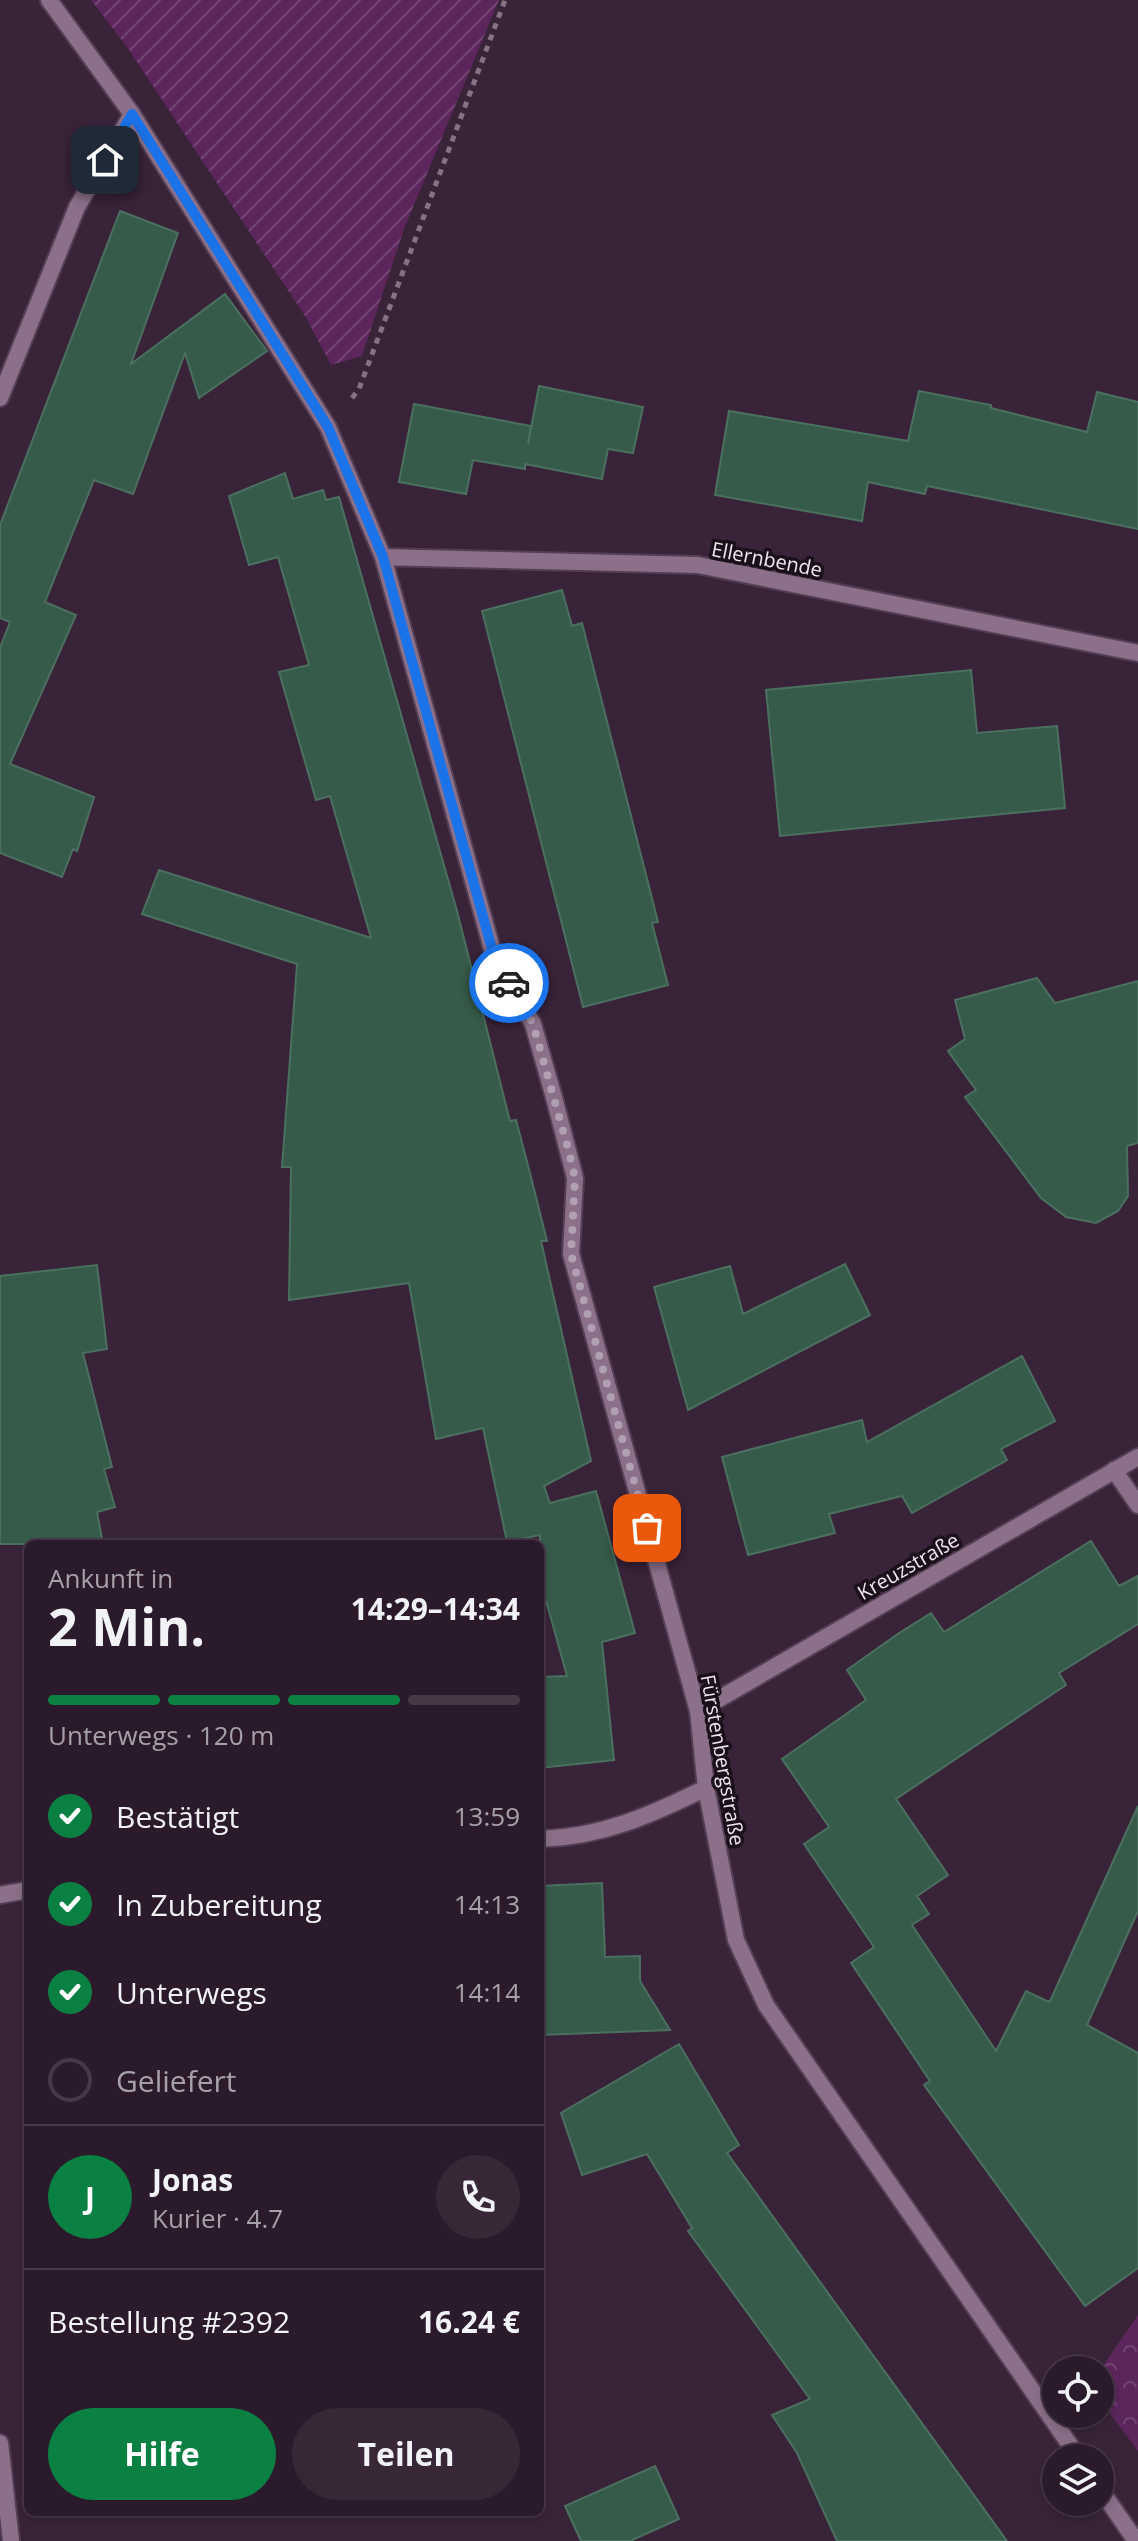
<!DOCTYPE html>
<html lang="de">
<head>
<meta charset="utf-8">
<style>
	:root { --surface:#2b1a2b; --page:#372737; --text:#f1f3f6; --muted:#a6a1a9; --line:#473847; --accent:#0b8043 }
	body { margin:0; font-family:"Open Sans",sans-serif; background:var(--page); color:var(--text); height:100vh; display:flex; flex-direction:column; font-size:30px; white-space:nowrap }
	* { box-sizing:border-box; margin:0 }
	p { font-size:26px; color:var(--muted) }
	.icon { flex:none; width:44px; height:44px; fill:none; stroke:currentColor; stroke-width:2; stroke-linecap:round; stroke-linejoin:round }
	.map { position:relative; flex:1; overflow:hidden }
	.sheet { position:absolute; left:24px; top:1540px; width:520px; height:976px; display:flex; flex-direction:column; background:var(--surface); border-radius:12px; box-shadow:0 4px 12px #0003,0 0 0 2px var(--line) }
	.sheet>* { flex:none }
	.buttons { position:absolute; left:1042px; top:2356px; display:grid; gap:16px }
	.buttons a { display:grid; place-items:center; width:72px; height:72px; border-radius:50%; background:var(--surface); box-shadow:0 4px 12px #0003,0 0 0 2px var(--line); font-size:40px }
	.pin { position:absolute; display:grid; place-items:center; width:68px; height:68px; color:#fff; margin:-34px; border-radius:16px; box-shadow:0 4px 12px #0006 }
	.courier { position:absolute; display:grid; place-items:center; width:80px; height:80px; margin:-40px; border:6px solid #1a73e8; border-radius:50%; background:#fff; color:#222; box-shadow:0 2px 10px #0007 }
	.head em { font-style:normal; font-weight:700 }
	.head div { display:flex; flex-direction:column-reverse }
	.head { display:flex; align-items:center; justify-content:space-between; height:136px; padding:0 24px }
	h1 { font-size:52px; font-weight:700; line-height:60px }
	.bar { display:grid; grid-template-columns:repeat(4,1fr); gap:12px 8px; align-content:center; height:96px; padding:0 24px }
	.bar i { height:10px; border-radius:6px; background:var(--line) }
	.bar .active { background:var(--accent) }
	.bar p { grid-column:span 4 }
	.line { display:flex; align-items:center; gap:20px; padding:0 24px; border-top:2px solid var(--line) }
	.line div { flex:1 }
	.round { display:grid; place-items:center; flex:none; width:84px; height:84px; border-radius:42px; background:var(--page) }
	ol { padding:0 24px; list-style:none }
	li { display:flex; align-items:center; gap:24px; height:88px }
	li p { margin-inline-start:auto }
	li .icon { padding:8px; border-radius:50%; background:var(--accent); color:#fff; stroke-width:4 }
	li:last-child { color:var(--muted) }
	li i { width:44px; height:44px; border:4px solid var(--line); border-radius:50% }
	.button { display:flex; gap:16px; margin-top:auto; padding:16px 24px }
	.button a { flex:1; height:92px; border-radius:48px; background:var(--accent); color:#fff; font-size:32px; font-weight:700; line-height:92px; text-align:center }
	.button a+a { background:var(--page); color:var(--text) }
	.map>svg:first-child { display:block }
	.park { fill:url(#park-crowns) }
	.garden { fill:url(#garden-furrows) }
	.building { fill:#375b4b; stroke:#4b705f; stroke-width:2 }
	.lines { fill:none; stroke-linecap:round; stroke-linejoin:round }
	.minor-casing { stroke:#533e53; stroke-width:20 }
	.path { stroke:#857284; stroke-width:5; stroke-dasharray:6 6; stroke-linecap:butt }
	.minor { stroke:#8c708a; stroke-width:16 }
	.done { stroke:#b1a0b1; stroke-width:8; stroke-dasharray:0 14.4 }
	.route { stroke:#1a73e8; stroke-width:10 }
	.labels { text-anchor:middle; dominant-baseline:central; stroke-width:7; stroke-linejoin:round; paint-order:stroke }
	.street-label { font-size:20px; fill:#f2e3f1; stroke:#1a101a }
</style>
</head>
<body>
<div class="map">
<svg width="1138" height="2541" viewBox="0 0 1138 2541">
	<defs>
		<pattern id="park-crowns" width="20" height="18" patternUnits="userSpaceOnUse" patternTransform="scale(2)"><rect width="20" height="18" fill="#5c265c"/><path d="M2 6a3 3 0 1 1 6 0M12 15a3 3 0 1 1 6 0" fill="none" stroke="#744574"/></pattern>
		<pattern id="garden-furrows" width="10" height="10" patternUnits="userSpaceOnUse" patternTransform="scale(2)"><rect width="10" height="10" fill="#5c265c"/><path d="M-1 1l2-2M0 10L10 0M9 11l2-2" fill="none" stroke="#744574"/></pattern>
	</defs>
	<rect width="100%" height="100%" fill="#392339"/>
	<path class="park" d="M 1138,2315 L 1138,2451 L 1100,2400 L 1100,2370 Z"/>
	<path class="garden" d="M 91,0 L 499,0 L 404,229 L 362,356 L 331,365 L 305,316 L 127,47 Z"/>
	<path class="building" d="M 120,211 L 178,233 L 131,364 L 225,294 L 267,351 L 199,398 L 185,353 L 133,494 L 94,480 L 45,602 L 76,615 L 10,764 L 94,797 L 77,851 L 73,849 L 62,877 L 0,853 L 0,648 L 10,622 L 0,618 L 0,525 Z
		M 539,386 L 643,407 L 633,453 L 608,449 L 602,479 L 525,464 L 525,469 L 473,460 L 466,494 L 399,482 L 414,404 L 531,426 L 528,444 Z
		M 919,391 L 991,405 L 991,408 L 1087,432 L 1097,392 L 1138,402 L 1138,529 L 927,486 L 925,494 L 868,482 L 862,521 L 715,495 L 729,411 L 908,441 Z
		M 285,473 L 293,499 L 323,490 L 326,500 L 339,497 L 457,911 L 510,1121 L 516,1120 L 530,1173 L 547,1241 L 541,1241 L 591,1461 L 544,1486 L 550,1503 L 596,1491 L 635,1633 L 602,1642 L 614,1760 L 540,1768 L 540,1677 L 567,1676 L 540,1579 L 540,1535 L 507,1542 L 483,1428 L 436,1439 L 409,1283 L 289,1300 L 291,1167 L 282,1167 L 297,964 L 142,914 L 159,870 L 371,938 L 330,796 L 316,800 L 279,672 L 309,665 L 278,557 L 249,565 L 229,496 Z
		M 562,590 L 572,626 L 582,623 L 658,922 L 652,923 L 668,985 L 583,1007 L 482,611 Z
		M 971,670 L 977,733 L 1057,726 L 1065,808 L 780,836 L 766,690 Z
		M 1037,978 L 1055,1003 L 1138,981 L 1138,1143 L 1127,1146 L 1128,1196 L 1118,1211 L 1096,1223 L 1066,1217 L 1041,1198 L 965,1097 L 976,1090 L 948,1051 L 965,1039 L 955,1000 Z
		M 845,1264 L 870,1315 L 688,1410 L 654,1287 L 730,1266 L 743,1314 Z
		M 97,1265 L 107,1349 L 83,1353 L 112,1467 L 104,1469 L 115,1507 L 97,1512 L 103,1544 L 0,1544 L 0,1276 Z
		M 1022,1356 L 1055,1421 L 1001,1449 L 1007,1460 L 912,1513 L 902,1496 L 829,1514 L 835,1533 L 748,1555 L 722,1457 L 862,1420 L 867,1442 Z
		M 1091,1541 L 1119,1586 L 1138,1576 L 1138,1624 L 1059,1673 L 1066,1685 L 896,1799 L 948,1875 L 917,1896 L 929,1914 L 912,1925 L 996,2051 L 1026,1991 L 1049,2002 L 1051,1999 L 1138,1806 L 1138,1911 L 1087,2025 L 1138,2053 L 1138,2268 L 1085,2306 L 924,2085 L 930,2081 L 851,1963 L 874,1947 L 804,1844 L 829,1827 L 782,1759 L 866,1700 L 847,1670 L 899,1633 L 931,1613 L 944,1632 Z
		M 602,1883 L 605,1957 L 640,1956 L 640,1981 L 670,2030 L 540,2035 L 540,1886 Z
		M 679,2044 L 739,2145 L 727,2153 L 1007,2541 L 837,2541 L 797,2453 L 772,2415 L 810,2399 L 688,2231 L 692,2228 L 647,2154 L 582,2175 L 561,2113 Z
		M 655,2466 L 679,2519 L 630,2541 L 581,2541 L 565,2506 Z"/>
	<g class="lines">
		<defs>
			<path id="minor" d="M 49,0 L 132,114 L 328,427 L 383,557 L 494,956 L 533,1024 L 555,1101 L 575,1178 L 571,1254 L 698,1711 L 706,1788 L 736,1940 L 766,2005 L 1079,2458
				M 0,398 L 77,207 L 132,114
				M 383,557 L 698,565 L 1138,653
				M 1114,1470 L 1138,1505
				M 698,1711 L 1138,1457
				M 540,1839 C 602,1837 651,1815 706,1788
				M 0,1895 L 28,1890
				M 0,2443 L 11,2541
				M 1100,2489 L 1136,2541"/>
		</defs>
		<use href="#minor" class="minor-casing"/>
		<path class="path" d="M 352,398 L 359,389 L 505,0"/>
		<use href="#minor" class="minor"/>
	</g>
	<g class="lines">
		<path class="done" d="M 509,983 L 533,1024 L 569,1152 L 575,1178 L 571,1254 L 647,1528"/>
		<path class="route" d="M 105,160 L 132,114 L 328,427 L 383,557 L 494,956 L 509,983"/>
	</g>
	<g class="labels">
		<g class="street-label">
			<text transform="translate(767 559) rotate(11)">Ellernbende</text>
			<text transform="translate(908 1566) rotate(-30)">Kreuzstraße</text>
			<text transform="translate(723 1760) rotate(80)">Fürstenbergstraße</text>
		</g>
	</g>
</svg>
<div class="buttons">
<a><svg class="icon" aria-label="locate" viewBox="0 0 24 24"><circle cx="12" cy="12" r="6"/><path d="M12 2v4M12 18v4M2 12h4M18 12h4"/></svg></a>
<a><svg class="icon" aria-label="layers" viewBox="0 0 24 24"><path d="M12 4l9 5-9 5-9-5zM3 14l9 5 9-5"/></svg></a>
</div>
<div class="pin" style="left:647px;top:1528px;background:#ea580c"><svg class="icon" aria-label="bag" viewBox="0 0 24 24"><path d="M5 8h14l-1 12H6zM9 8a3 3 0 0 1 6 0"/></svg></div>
<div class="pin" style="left:105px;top:160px;background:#1f2937"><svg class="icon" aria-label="home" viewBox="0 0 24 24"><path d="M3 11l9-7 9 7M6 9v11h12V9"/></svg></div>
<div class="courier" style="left:509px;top:983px"><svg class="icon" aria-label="car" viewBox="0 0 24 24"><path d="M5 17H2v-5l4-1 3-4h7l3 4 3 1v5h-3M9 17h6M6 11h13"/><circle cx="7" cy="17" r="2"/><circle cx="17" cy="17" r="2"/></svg></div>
<section class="sheet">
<div class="head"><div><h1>2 Min.</h1><p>Ankunft in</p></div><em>14:29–14:34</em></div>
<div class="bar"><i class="active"></i><i class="active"></i><i class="active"></i><i></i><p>Unterwegs · 120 m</p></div>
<ol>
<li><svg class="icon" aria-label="check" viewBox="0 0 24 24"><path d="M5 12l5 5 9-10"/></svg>Bestätigt<p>13:59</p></li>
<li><svg class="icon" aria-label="check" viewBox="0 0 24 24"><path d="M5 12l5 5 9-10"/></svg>In Zubereitung<p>14:13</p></li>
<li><svg class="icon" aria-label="check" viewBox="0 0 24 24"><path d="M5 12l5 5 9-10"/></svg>Unterwegs<p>14:14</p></li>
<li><i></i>Geliefert</li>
</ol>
<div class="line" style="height:144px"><b class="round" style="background:var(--accent);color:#fff">J</b><div><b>Jonas</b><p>Kurier · 4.7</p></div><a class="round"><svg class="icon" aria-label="phone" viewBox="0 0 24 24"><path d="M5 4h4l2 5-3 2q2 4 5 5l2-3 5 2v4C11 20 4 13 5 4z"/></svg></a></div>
<div class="line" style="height:104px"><div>Bestellung #2392</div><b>16.24 €</b></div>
<div class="button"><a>Hilfe</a><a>Teilen</a></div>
</section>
</div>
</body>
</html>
